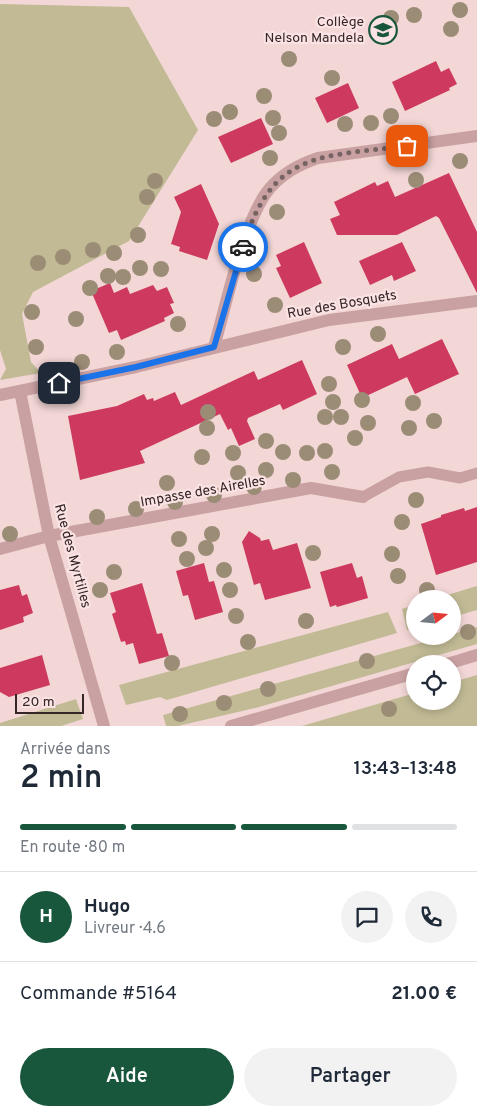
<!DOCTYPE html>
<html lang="fr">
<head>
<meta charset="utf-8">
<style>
	:root { --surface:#fff; --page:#f2f2f3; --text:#1f2937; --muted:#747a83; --line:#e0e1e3; --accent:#18573c }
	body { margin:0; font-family:Overpass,sans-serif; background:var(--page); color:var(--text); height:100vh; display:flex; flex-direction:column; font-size:19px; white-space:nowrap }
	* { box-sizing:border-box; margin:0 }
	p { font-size:16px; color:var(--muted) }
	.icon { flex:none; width:28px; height:28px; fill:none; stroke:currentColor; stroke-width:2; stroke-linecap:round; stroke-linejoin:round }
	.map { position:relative; height:726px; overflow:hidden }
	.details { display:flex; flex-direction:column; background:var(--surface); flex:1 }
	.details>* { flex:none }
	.needle { width:32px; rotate:74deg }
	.controls { position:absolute; left:406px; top:590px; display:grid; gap:10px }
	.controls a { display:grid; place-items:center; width:55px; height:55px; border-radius:50%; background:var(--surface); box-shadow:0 2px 8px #0003; font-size:25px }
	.scale { position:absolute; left:15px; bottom:12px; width:69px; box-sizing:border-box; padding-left:5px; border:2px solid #342527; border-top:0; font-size:14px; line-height:18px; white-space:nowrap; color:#342527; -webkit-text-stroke:4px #fae3e2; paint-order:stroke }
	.pin { position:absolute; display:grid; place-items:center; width:42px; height:42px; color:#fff; margin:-21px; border-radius:10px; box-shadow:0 2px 8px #0006 }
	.courier { position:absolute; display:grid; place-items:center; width:50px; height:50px; margin:-25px; border:4px solid #1a73e8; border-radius:50%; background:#fff; color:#222; box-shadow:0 1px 6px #0007 }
	.summary em { font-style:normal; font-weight:600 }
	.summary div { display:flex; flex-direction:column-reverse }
	.summary { display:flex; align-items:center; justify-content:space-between; height:85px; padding:0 20px }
	h1 { font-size:32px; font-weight:600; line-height:38px }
	.bar { display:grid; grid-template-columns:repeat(4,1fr); gap:8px 5px; align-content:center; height:60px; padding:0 20px }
	.bar i { height:6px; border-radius:4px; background:var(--line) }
	.bar .on { background:var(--accent) }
	.bar p { grid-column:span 4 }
	.line { display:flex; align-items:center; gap:12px; padding:0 20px; border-top:1px solid var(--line) }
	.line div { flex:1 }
	.round { display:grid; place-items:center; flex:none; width:52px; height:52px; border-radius:26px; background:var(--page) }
	.primary-button { display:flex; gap:10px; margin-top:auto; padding:10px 20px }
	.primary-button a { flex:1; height:58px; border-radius:30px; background:var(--accent); color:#fff; font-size:20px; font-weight:600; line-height:58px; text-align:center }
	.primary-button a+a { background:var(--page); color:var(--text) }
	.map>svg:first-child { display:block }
	.green { fill:#c1ba95 }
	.building { fill:#cd395f }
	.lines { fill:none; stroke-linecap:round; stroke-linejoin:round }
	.lane { stroke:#caa1a3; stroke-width:11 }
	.street { stroke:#caa1a3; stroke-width:12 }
	.tree { fill:#9b8c76 }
	.done { stroke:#766364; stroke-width:5; stroke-dasharray:0 9 }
	.route { stroke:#1a73e8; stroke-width:6 }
	.labels { text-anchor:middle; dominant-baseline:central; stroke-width:4.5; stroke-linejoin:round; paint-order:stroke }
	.poi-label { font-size:14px; fill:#342527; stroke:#fae3e2; text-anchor:end }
	.street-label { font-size:14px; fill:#342527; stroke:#fae3e2 }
</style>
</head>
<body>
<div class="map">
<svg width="477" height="726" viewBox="0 0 477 726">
	<rect width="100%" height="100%" fill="#f2d7d6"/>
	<path class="green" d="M 0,4 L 129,7 L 198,130 L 129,241 L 33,292 L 22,314 L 31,362 L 41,373 L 0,380 L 6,369 L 0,350 Z
		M 477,586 L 477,610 L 453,617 L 452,599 L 434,599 Z
		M 415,605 L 415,628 L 407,630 L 402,609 Z
		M 388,612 L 397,633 L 167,700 L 160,697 L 126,705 L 119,685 Z
		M 477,627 L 477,644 L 259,707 L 178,726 L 166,726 L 163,715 L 446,636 L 452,636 L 453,634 Z
		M 477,675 L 477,726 L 302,726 L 415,693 L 415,701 L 452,701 L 453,682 Z
		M 76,699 L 83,719 L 61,726 L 0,726 L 0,723 Z"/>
	<path class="building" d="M 436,61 L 441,72 L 449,68 L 457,84 L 449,88 L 450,90 L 405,111 L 392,82 Z
		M 348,83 L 359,108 L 327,123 L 315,98 Z
		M 261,118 L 273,144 L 231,163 L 218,137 Z
		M 449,173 L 477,232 L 477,293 L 439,218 L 436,216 L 397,235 L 337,235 L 330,219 L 340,215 L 334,202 L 375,182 L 377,186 L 388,181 L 395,197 Z
		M 201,184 L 219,224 L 207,260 L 179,251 L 180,247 L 171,244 L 181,212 L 174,197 Z
		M 304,242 L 322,283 L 290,298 L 276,268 L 281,266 L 276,255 Z
		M 402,242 L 416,271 L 394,281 L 392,275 L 370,285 L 359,261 Z
		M 110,283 L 114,293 L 127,287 L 130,294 L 153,285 L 157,291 L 167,287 L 174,303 L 170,304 L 174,313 L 164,318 L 165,321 L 121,340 L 117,330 L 109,333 L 91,291 Z
		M 442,339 L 459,374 L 415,394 L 407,377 L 362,398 L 347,365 L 392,344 L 399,359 Z
		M 302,360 L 317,394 L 283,410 L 280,404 L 248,418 L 247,421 L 255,439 L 239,446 L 231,428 L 228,430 L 220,414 L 140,451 L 145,463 L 80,480 L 68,416 L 117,406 L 144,394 L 147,400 L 153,398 L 154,401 L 175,392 L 181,405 L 254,371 L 258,380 Z
		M 477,507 L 477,562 L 436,575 L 421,524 L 441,517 L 441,515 L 464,508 L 465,511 Z
		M 249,531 L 260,538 L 261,541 L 269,539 L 273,550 L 297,543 L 311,588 L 265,600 L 260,583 L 254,585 L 242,542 Z
		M 204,563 L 209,582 L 214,581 L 223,612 L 195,620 L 188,595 L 183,596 L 176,571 Z
		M 352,563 L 357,578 L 362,576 L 368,598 L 337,607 L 336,605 L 330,607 L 320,572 Z
		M 142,583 L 157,634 L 162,633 L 169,656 L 139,664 L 133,643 L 126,645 L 125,641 L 121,642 L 112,614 L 116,612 L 110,593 Z
		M 19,585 L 22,596 L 27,594 L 33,613 L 23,617 L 24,622 L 0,630 L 0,590 Z
		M 42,655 L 50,685 L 9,697 L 0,692 L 0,668 Z"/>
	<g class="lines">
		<path class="lane" d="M 363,497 L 399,477 L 428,472 L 460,478 L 477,473"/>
		<path class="street" d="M 214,347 C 226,306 244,218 270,188 C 283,173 300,164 318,158 L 477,136
			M 20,391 L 49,536 L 104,726
			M 0,395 L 136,367 L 329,320 L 477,301
			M 0,549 L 49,536 L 311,488 L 363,497
			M 447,664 L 477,655
			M 231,726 L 415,673"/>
	</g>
	<g class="tree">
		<circle cx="460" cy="10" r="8"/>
		<circle cx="414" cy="15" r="8"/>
		<circle cx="391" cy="18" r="8"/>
		<circle cx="451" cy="29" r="8"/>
		<circle cx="289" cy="59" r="8"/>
		<circle cx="332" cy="78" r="8"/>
		<circle cx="264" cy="96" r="8"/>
		<circle cx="230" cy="112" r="8"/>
		<circle cx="391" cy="116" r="8"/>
		<circle cx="273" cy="118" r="8"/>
		<circle cx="214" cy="119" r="8"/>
		<circle cx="371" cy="123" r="8"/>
		<circle cx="345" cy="124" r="8"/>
		<circle cx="279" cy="133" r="8"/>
		<circle cx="270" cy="158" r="8"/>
		<circle cx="460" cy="161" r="8"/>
		<circle cx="416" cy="180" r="8"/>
		<circle cx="155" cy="181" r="8"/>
		<circle cx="147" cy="197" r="8"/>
		<circle cx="277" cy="212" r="8"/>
		<circle cx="138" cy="235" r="8"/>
		<circle cx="93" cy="250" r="8"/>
		<circle cx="114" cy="253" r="8"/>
		<circle cx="63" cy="257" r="8"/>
		<circle cx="38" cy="263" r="8"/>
		<circle cx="140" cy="268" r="8"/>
		<circle cx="161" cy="269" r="8"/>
		<circle cx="254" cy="274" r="8"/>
		<circle cx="108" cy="276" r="8"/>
		<circle cx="123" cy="277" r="8"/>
		<circle cx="90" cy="288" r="8"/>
		<circle cx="275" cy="305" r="8"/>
		<circle cx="32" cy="312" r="8"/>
		<circle cx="76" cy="319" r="8"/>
		<circle cx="178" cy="324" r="8"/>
		<circle cx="378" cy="334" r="8"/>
		<circle cx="36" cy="347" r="8"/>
		<circle cx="343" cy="347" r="8"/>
		<circle cx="117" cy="352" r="8"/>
		<circle cx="82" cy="362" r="8"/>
		<circle cx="329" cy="384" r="8"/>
		<circle cx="362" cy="400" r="8"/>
		<circle cx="333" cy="402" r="8"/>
		<circle cx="413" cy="403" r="8"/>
		<circle cx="208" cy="412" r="8"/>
		<circle cx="325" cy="417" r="8"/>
		<circle cx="341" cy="417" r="8"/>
		<circle cx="434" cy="421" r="8"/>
		<circle cx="368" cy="423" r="8"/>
		<circle cx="207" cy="428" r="8"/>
		<circle cx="409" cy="428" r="8"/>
		<circle cx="355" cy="438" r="8"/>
		<circle cx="266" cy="441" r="8"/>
		<circle cx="325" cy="451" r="8"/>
		<circle cx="283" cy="452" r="8"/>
		<circle cx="233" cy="453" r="8"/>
		<circle cx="307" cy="453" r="8"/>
		<circle cx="202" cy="457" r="8"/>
		<circle cx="266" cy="470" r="8"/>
		<circle cx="332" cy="472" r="8"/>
		<circle cx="238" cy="473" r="8"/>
		<circle cx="293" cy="480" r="8"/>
		<circle cx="167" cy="483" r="8"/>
		<circle cx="254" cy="487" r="8"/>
		<circle cx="214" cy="495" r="8"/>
		<circle cx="416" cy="500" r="8"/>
		<circle cx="175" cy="502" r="8"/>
		<circle cx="136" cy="509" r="8"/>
		<circle cx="97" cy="517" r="8"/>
		<circle cx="402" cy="522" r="8"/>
		<circle cx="10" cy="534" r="8"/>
		<circle cx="212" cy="534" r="8"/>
		<circle cx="179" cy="539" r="8"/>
		<circle cx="206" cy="548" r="8"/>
		<circle cx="313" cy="553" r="8"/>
		<circle cx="392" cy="554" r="8"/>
		<circle cx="187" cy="559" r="8"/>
		<circle cx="224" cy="570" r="8"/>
		<circle cx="114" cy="572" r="8"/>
		<circle cx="398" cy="576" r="8"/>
		<circle cx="100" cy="590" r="8"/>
		<circle cx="230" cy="590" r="8"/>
		<circle cx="427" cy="590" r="8"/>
		<circle cx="236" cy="616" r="8"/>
		<circle cx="306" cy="621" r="8"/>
		<circle cx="468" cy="632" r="8"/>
		<circle cx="248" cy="642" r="8"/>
		<circle cx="367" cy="661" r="8"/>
		<circle cx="172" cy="663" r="8"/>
		<circle cx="268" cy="689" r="8"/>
		<circle cx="224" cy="703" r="8"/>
		<circle cx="389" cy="709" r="8"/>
		<circle cx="180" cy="714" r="8"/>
	</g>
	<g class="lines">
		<path class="done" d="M 243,247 C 272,150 320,157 407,146"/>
		<path class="route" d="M 59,383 L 136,367 L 214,347 L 243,247"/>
	</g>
	<defs>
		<symbol id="school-ring" viewBox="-11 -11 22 22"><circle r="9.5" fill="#fae3e2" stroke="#18573c" stroke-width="1.5"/><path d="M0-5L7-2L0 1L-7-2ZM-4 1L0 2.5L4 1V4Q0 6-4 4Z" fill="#18573c"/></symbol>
	</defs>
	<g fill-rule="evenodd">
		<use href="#school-ring" x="367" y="14" width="32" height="32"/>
	</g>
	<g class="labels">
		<g class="poi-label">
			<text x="364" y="22">Collège<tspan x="364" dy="16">Nelson Mandela</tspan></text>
		</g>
		<g class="street-label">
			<text transform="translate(342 305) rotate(-10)">Rue des Bosquets</text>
			<text transform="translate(203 492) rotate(-10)">Impasse des Airelles</text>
			<text transform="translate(72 556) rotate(75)">Rue des Myrtilles</text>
		</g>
	</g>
</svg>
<div class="controls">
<a><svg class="needle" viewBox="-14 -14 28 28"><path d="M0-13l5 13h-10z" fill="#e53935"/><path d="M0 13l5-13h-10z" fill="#747a83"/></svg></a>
<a><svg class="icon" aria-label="locate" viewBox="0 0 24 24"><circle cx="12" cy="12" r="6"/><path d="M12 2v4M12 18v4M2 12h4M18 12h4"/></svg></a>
</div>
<div class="scale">20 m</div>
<div class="pin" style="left:407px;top:146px;background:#ea580c"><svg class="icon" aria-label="bag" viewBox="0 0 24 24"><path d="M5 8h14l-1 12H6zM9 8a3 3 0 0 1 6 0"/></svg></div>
<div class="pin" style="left:59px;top:383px;background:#1f2937"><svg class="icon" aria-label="home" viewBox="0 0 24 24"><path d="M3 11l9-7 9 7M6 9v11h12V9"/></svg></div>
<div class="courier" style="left:243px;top:247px"><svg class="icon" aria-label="car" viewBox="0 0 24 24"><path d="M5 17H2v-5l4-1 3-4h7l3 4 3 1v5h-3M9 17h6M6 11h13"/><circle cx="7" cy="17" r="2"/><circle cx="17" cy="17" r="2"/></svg></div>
</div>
<section class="details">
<div class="summary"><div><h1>2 min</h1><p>Arrivée dans</p></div><em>13:43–13:48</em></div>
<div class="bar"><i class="on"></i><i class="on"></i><i class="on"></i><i></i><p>En route · 80 m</p></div>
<div class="line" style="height:90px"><b class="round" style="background:var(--accent);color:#fff">H</b><div><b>Hugo</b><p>Livreur · 4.6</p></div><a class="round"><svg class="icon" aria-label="chat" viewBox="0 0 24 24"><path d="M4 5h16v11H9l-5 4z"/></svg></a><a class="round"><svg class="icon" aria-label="phone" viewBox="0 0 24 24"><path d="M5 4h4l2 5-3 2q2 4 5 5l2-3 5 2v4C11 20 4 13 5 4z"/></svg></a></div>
<div class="line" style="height:65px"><div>Commande #5164</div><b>21.00 €</b></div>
<div class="primary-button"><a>Aide</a><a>Partager</a></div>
</section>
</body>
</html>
